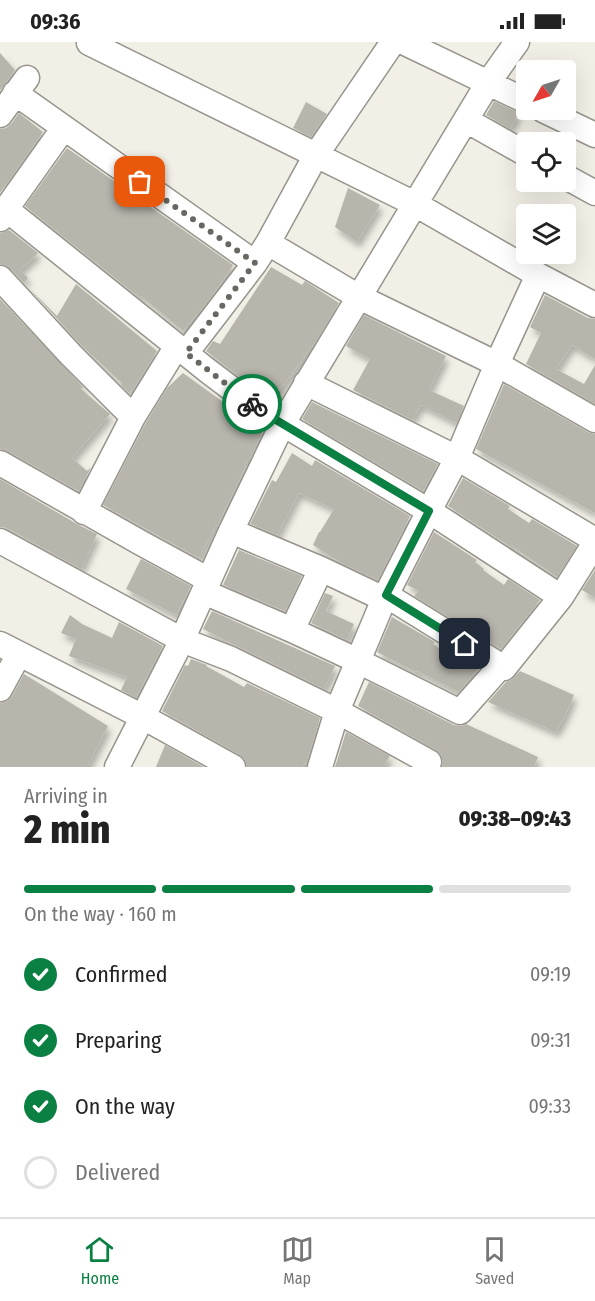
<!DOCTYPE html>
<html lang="en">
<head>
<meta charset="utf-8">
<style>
	:root { --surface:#fff; --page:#f2f2f2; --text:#222; --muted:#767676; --line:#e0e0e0; --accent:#0b8043 }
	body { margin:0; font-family:"Fira Sans Condensed",sans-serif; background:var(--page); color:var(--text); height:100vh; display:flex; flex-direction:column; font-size:22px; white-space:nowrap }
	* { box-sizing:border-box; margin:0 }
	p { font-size:20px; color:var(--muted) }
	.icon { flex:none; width:33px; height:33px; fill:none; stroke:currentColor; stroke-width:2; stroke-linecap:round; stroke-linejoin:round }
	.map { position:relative; height:725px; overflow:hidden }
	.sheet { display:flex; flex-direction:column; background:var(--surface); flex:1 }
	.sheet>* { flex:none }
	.needle { width:39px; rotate:231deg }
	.controls { position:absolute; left:516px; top:18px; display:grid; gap:12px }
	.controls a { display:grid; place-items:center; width:60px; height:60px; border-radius:6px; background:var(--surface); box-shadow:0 6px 24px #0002; font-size:30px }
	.pin { position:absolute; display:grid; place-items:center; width:51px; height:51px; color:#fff; margin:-26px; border-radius:12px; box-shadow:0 3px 9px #0006 }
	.courier { position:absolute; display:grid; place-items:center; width:60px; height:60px; margin:-30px; border:4px solid #0b8043; border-radius:50%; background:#fff; color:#222; box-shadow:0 2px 8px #0007 }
	.head em { font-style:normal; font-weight:800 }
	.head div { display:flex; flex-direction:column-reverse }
	.head { display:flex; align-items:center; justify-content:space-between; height:102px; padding:0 24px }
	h1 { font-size:39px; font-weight:800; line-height:45px }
	.bar { display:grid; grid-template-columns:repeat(4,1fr); gap:9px 6px; align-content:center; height:72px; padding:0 24px }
	.bar i { height:8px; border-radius:4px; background:var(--line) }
	.bar .active { background:var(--accent) }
	.bar p { grid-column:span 4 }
	ol { padding:0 24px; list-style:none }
	li { display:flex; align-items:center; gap:18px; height:66px }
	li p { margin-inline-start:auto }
	li .icon { padding:6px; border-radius:50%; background:var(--accent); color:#fff; stroke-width:4 }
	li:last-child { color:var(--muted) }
	li i { width:33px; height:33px; border:3px solid var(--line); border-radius:50% }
	.status { display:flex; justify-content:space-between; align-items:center; height:42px; padding:0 30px; background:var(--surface); direction:ltr }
	.status svg { height:16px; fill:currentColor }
	.tabs { display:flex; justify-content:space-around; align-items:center; height:84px; border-top:2px solid var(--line); background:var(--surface); font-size:16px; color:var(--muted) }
	.tabs a { display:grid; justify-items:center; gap:3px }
	.tabs .active { color:var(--accent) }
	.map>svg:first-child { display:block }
	.building { fill:#b7b5ac; filter:url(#shadow) }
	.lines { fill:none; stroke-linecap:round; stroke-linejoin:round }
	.minor-casing { stroke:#96948b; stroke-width:27 }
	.minor { stroke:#fff; stroke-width:24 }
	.done { stroke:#686761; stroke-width:6; stroke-dasharray:0 10.8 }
	.route { stroke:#0b8043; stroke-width:8 }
</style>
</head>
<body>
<div class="status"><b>09:36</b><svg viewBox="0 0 49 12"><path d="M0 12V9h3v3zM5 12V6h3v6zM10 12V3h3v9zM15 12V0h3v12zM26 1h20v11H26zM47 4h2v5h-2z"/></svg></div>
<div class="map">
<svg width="595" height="725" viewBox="0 0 595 725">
	<defs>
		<filter id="shadow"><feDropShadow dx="3.5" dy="6" stdDeviation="3" flood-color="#0004"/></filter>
	</defs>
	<rect width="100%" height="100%" fill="#f2f0e6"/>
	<path class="building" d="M 0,11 L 15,28 L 0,49 Z
		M 494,59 L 519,71 L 510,87 L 486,73 Z
		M 306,60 L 327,72 L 311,95 L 293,86 Z
		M 19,71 L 43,90 L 0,151 L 0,87 L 6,86 L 11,82 Z
		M 67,106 L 233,223 L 213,253 L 183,289 L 141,254 L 140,256 L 25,164 Z
		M 348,146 L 380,163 L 357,200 L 335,185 Z
		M 9,188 L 38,211 L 20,228 L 28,236 L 24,241 L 10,226 L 5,223 L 0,222 L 0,191 Z
		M 271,225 L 302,243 L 305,239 L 339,261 L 314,302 L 282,345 L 270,358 L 206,309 L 213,299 L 220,302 Z
		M 76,242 L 157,309 L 136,343 L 129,351 L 121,343 L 122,341 L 81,303 L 26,243 L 57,274 Z
		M 545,253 L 588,276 L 595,277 L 595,317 L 572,303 L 556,327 L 584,342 L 595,323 L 595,362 L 526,322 L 541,291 L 530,285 Z
		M 0,257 L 83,345 L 81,347 L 110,372 L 72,416 L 87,429 L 91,425 L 79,449 L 7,409 L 0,407 Z
		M 364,273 L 446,314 L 429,348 L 464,364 L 457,381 L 421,363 L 412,378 L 353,348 L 370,317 L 346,304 Z
		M 183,331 L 259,386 L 260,385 L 264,387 L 252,413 L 244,423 L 246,424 L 220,478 L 218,484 L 216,483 L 199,516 L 103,463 L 145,382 L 167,346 Z
		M 504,342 L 588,390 L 595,392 L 595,471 L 476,407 Z
		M 312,360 L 438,422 L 423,449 L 302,377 Z
		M 292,411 L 312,424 L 315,418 L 410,474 L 378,538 L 343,522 L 313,503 L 319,490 L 320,490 L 334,467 L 299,451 L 277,493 L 250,482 L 272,438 L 276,440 Z
		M 463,436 L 510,464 L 508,467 L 529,481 L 532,477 L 577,504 L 557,535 L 512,504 L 511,505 L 448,464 Z
		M 0,437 L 77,482 L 97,492 L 81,527 L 7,486 L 0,485 Z
		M 434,490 L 477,518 L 475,520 L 484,527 L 483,528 L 504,543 L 508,537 L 540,558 L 501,607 L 414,554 L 419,549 L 407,543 Z
		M 239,508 L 302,534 L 285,569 L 223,543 Z
		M 141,517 L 191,544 L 176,573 L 126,547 Z
		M 595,528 L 595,556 L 582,548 Z
		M 325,551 L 333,554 L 326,569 L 354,582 L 347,598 L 311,581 Z
		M 212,569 L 335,624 L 324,647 L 203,587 Z
		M 70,573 L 82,582 L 112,596 L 119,580 L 163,604 L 136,656 L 121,648 L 127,635 L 69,614 L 76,597 L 61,591 Z
		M 392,575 L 435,600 L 433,602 L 456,617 L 457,614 L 479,627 L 476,630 L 475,630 L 459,650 L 417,629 L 416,630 L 377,610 Z
		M 191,617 L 207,623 L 206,624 L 244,645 L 247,641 L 320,676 L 307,719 L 302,725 L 247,725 L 245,718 L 240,713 L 162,669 L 185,623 L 188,624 Z
		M 520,629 L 574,653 L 566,672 L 556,690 L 488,660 L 506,640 L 511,638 Z
		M 24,632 L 108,684 L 87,725 L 0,725 L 0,661 L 7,659 L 12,654 Z
		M 369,640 L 454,683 L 462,684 L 466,682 L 538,715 L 534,725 L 442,725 L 443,719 L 441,713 L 436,708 L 358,664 Z
		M 346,690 L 390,714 L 383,725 L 335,725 Z
		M 165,703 L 204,725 L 156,725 Z"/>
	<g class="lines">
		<defs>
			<path id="minor" d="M 403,0 L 526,59
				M 89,1 L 415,162 L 538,233
				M 15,51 L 255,221
				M 543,68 L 595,93
				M 0,73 L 27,36
				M 466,78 L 526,112
				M 566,135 L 595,151
				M 6,167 L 63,87
				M 0,177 L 6,167 L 208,329 L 261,369 L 429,469 L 457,416 L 497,322 L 595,378
				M 268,201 L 359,255 L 497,322 L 538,233 L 595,263
				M 0,236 L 71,313 L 133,375
				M 186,311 L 255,221 L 268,201 L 316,113 L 393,0
				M 306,341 L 457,416 L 595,498
				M 0,421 L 141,501 L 209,538
				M 84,470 L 133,375 L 177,304
				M 231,489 L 321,527 L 384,557
				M 0,499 L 182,598 L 231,617 L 337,669 L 320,725
				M 204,550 L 292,588 L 358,619 L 337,669 L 429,720
				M 386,553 L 504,626
				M 561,555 L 504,626 L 500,625 L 460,670 L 358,619 L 384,557 L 429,469 L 561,555 L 595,501
				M 292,588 L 321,527
				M 0,602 L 143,675 L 233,725
				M 0,647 L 19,612
				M 117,725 L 182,598 L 231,489 L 283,381 L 488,41 L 517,0"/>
		</defs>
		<use href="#minor" class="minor-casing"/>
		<use href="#minor" class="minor"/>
	</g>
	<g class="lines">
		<path class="done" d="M 140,140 L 255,221 L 186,311 L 252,362"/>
		<path class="route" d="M 252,362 L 261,369 L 429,469 L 386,553 L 465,602"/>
	</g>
</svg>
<div class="controls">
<a><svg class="needle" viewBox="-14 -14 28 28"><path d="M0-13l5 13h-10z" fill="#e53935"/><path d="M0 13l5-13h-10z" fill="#767676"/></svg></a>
<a><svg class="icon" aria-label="locate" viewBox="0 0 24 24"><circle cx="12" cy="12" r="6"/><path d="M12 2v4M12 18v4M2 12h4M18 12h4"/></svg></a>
<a><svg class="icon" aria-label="layers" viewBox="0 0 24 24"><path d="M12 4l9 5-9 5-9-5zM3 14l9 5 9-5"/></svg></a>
</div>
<div class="pin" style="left:140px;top:140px;background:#ea580c"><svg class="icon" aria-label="bag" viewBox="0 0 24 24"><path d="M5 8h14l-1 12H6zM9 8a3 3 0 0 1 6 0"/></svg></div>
<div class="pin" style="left:465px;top:602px;background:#1f2937"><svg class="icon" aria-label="home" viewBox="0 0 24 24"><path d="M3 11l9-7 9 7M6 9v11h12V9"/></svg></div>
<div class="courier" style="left:252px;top:362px"><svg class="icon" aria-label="bike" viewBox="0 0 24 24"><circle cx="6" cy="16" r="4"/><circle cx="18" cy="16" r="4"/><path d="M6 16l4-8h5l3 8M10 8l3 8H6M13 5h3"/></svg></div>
</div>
<section class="sheet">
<div class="head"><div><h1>2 min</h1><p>Arriving in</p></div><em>09:38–09:43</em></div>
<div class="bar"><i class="active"></i><i class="active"></i><i class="active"></i><i></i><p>On the way · 160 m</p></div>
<ol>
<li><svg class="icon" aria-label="check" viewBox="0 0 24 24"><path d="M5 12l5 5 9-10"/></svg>Confirmed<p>09:19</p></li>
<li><svg class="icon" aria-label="check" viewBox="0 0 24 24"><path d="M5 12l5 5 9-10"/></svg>Preparing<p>09:31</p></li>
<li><svg class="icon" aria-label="check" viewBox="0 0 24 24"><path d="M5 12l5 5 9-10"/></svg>On the way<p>09:33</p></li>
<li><i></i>Delivered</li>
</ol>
</section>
<nav class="tabs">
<a class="active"><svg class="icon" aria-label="home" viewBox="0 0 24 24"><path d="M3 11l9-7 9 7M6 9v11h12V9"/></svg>Home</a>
<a><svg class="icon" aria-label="map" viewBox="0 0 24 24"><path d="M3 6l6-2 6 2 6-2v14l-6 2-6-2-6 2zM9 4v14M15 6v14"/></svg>Map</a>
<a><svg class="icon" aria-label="saved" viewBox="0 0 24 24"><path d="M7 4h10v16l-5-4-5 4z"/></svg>Saved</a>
</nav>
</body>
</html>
